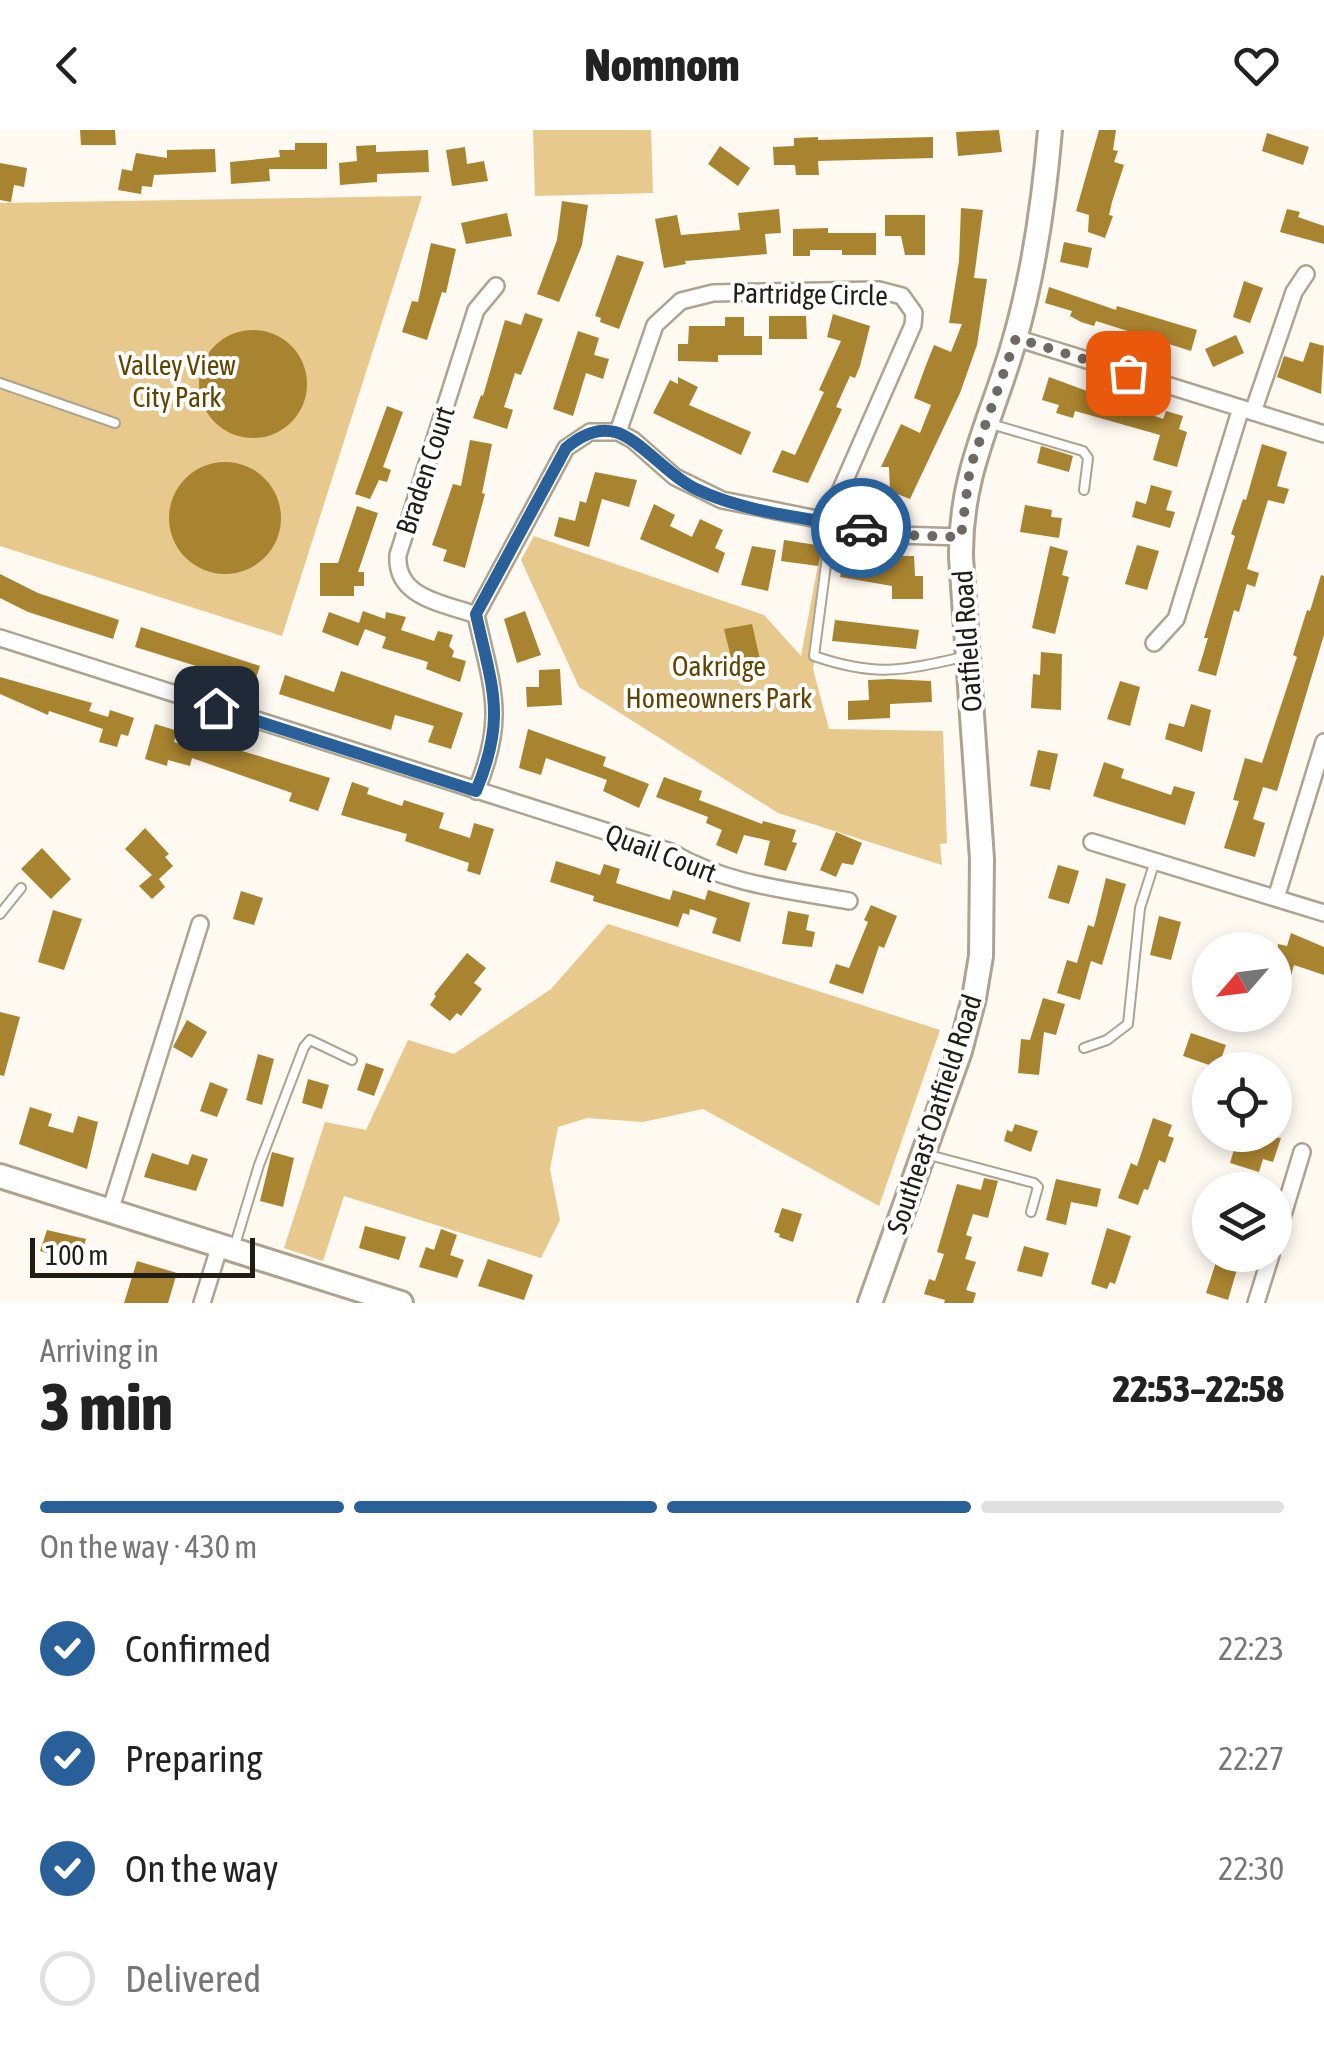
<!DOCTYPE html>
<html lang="en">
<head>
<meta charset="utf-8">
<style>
	:root { --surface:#fff; --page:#f6f6f6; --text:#222; --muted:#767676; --line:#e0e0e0; --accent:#296099 }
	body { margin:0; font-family:"Asap Condensed",sans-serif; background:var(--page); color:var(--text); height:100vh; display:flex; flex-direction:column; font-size:38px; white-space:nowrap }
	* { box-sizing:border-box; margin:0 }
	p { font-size:32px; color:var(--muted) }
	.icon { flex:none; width:55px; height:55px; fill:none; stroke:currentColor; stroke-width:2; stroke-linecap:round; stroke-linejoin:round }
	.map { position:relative; height:1173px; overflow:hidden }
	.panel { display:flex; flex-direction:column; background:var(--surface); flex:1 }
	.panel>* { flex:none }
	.needle { width:65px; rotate:242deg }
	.tools { position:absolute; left:1192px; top:802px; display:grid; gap:20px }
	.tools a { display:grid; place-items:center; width:100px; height:100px; border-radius:50%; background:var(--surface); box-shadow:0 5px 15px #0003; font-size:50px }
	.scale { position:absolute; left:30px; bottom:25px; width:225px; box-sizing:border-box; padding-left:10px; border:5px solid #211d16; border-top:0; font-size:28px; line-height:35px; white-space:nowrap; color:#211d16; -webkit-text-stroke:8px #fff; paint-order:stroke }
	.pin { position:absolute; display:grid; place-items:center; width:85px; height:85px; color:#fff; margin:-42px; border-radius:20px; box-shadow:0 5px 15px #0006 }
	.courier { position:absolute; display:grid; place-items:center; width:100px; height:100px; margin:-50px; border:8px solid #296099; border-radius:50%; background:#fff; color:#222; box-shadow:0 2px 12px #0007 }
	.head em { font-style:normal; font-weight:800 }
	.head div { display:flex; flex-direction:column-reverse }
	.head { display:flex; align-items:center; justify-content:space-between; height:170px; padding:0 40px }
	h1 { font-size:65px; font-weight:800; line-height:75px }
	.bar { display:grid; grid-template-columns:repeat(4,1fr); gap:15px 10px; align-content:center; height:120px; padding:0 40px }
	.bar i { height:12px; border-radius:8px; background:var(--line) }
	.bar .current { background:var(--accent) }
	.bar p { grid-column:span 4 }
	ol { padding:0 40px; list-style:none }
	li { display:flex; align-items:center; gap:30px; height:110px }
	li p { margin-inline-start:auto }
	li .icon { padding:10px; border-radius:50%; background:var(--accent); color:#fff; stroke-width:4 }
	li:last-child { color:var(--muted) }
	li i { width:55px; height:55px; border:5px solid var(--line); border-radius:50% }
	header { display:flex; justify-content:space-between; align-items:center; height:130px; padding:0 40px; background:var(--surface); font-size:45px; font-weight:800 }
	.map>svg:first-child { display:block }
	.green { fill:#e7c98d }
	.building { fill:#a98430 }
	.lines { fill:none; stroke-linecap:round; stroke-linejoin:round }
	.lane-casing { stroke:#ada38f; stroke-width:12 }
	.street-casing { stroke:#ada38f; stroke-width:20 }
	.secondary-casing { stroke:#ada38f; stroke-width:28 }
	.lane { stroke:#fff; stroke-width:8 }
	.street { stroke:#fff; stroke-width:15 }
	.secondary { stroke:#fff; stroke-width:22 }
	.done { stroke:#6e6a63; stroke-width:10; stroke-dasharray:0 18 }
	.route { stroke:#296099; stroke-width:12 }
	.labels { text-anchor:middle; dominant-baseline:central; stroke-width:8; stroke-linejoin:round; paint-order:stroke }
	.street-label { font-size:28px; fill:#211d16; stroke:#fff }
	.park-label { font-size:28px; fill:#5f4500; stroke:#fff }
</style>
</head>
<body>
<header><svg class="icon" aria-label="back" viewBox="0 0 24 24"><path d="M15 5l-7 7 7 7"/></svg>Nomnom<svg class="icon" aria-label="heart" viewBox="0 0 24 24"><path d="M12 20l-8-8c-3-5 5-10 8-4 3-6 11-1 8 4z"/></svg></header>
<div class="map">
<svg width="1324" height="1173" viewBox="0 0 1324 1173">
	<rect width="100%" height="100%" fill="#fef9f1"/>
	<path class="green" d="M 533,0 L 651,0 L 653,63 L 535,66 Z
		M 422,66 L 282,506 L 0,416 L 0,73 Z
		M 534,406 L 764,485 L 801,526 L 823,408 L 837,411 L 813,539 L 829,599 L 943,601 L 947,713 L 940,714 L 942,735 L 778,683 L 579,557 L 521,430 Z
		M 608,794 L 940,900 L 879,1076 L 703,979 L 643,992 L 587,988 L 558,997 L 550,1039 L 560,1090 L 541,1128 L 344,1066 L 323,1131 L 284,1118 L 325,992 L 366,1000 L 408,910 L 454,924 L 551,859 Z"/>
	<path class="building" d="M 80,0 L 115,0 L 116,15 L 81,15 Z
		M 999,0 L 1002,22 L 958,26 L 956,2 Z
		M 1099,0 L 1116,0 L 1113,20 L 1118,21 L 1114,32 L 1124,35 L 1112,72 L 1109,85 L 1113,86 L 1105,108 L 1088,102 L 1089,85 L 1076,81 Z
		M 1267,3 L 1309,17 L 1303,35 L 1262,21 Z
		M 818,7 L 818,10 L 933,7 L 933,28 L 818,31 L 819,45 L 796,45 L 795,35 L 774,35 L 773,17 L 794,16 L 794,8 Z
		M 295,13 L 327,13 L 327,39 L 269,39 L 270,51 L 231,54 L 230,32 L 280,27 L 279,20 L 295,20 Z
		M 376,15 L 376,22 L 428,20 L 429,42 L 377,44 L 377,52 L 340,55 L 339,33 L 357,31 L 356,16 Z
		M 720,16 L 750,38 L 738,56 L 708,34 Z
		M 465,17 L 467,34 L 484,31 L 488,51 L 452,56 L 446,20 Z
		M 215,19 L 216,42 L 154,45 L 152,57 L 142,56 L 141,64 L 118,60 L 122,39 L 132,41 L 136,23 L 167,28 L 167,20 Z
		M 0,33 L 27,38 L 24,57 L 14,55 L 11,72 L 0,70 Z
		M 562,71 L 588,75 L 582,115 L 559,172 L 537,164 L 557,110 Z
		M 961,78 L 983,80 L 974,148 L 987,149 L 977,215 L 960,263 L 910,369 L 890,361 L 889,337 L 881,337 L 901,294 L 920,303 L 931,275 L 914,268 L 926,235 L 934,215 L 951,222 L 962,194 L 949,193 L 959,131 Z
		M 779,79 L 781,103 L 765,104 L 767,124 L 685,131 L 686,134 L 664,138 L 655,89 L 677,85 L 681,105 L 740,100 L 738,83 Z
		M 1287,79 L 1300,82 L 1298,87 L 1324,96 L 1324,114 L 1280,102 Z
		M 507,83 L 512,106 L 466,114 L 461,93 Z
		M 885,85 L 925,85 L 925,125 L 905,125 L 901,106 L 885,106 Z
		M 828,98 L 828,103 L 876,103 L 876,125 L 842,125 L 842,120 L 810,120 L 810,126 L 793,126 L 793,99 Z
		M 1064,112 L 1092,118 L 1088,138 L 1060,132 Z
		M 431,113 L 456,119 L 446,163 L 442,162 L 427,210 L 402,202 L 412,171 L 418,172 Z
		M 617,125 L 644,132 L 619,199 L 600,192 L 601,188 L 595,186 Z
		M 1244,151 L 1263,158 L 1250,193 L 1233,187 Z
		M 1049,157 L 1116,180 L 1117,176 L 1197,200 L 1191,221 L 1096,191 L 1094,196 L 1081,192 L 1070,186 L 1072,181 L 1045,173 Z
		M 525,183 L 543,189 L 521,245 L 515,243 L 504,277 L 513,280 L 507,299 L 473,288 L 481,265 L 483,266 L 505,190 L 521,195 Z
		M 833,184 L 870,196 L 860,236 L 855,248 L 850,246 L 836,277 L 842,279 L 808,353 L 772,342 L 782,320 L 795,325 L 824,262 L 819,260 L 841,211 L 827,207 Z
		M 769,186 L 806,186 L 807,209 L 769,209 Z
		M 725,187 L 744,187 L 744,206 L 762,206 L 762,225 L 718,225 L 718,232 L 678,231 L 678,214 L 688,214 L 689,196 L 725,196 Z
		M199 254a54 54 0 1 1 108 0a54 54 0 1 1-108 0Z
		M 578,201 L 599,208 L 594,225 L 609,229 L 603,249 L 586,243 L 573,286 L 553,279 Z
		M 1236,205 L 1244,223 L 1213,237 L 1205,219 Z
		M 1310,212 L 1324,216 L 1321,264 L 1277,247 L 1284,226 L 1303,232 Z
		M 678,247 L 698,257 L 689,275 L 751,302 L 741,325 L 653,283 L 670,250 L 678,254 Z
		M 1049,247 L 1163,289 L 1166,281 L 1183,286 L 1179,299 L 1187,302 L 1177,337 L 1153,330 L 1160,305 L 1075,281 L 1073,288 L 1056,283 L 1059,275 L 1042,270 Z
		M 387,276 L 403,282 L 383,337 L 391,340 L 387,352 L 379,350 L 370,369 L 355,364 Z
		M 470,310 L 492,314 L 482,363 L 485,364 L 465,438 L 443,431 L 447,420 L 432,415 L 453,354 L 461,356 Z
		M 1262,314 L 1287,322 L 1277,356 L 1289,359 L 1284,374 L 1268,370 L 1247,439 L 1259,443 L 1255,457 L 1247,454 L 1239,482 L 1234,480 L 1216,546 L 1198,541 L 1208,508 L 1204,508 L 1235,406 L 1231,404 L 1243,369 L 1246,370 Z
		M 1041,316 L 1073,326 L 1069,342 L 1037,333 Z
		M169 388a56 56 0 1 1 112 0a56 56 0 1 1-112 0Z
		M 595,342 L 637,350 L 629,377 L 602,369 L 589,417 L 554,406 L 559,387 L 575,391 L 580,371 L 586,373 Z
		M 1151,355 L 1172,361 L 1166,380 L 1175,382 L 1170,398 L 1132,387 L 1136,371 L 1146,374 Z
		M 654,374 L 675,385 L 670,396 L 692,407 L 700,389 L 723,400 L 715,418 L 725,423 L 718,443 L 640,409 Z
		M 1025,375 L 1052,380 L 1051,387 L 1062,388 L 1059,408 L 1020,402 Z
		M 357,376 L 378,383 L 358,442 L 364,442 L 364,456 L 354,456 L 354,466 L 320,466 L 320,433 L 338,433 Z
		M 784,410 L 823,416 L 818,436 L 781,431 Z
		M 1137,415 L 1159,421 L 1147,460 L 1125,454 Z
		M 752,416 L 776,420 L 768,461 L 741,455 Z
		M 1050,416 L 1068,421 L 1062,445 L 1069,447 L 1055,504 L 1032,498 Z
		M 837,419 L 867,424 L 866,431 L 891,435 L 891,426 L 914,426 L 915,446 L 923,446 L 923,469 L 892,469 L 892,456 L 840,447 L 842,439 L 833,438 Z
		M 0,444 L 38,463 L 119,490 L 113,509 L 28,482 L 0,468 Z
		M 1321,445 L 1324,446 L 1324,505 L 1277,661 L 1263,657 L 1253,689 L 1265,693 L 1255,727 L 1224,718 L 1239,671 L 1233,670 L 1245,628 L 1262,633 L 1297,527 L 1293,525 L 1307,480 L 1310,481 Z
		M 363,481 L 385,489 L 386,482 L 406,487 L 401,500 L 434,511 L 438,501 L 453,505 L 449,516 L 454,521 L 452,527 L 466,531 L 460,552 L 426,539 L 428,532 L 382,518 L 386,507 L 365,499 L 358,516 L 322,502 L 329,482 L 359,493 Z
		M 525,481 L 541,525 L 517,533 L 504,489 Z
		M 835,490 L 919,500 L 916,519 L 832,511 Z
		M 752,494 L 762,538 L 735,544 L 724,499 Z
		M 141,497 L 260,536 L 254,554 L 135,517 Z
		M 1041,522 L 1062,524 L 1061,580 L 1031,578 L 1033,544 L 1040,545 Z
		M 560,539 L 562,575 L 527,577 L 526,557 L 539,557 L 539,540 Z
		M 341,541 L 463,583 L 451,619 L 428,612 L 434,596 L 395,585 L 391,600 L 279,564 L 285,545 L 334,562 Z
		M 0,547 L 92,573 L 89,581 L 108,587 L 110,580 L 134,588 L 128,606 L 121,604 L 117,617 L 99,612 L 103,599 L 49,581 L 48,585 L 0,564 Z
		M 889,549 L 931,551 L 932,572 L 890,574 L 890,588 L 848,590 L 848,571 L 869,570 L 868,550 Z
		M 1120,551 L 1140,557 L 1130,596 L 1107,589 Z
		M 1191,574 L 1211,580 L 1202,622 L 1165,609 L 1169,593 L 1184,597 Z
		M 155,594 L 178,601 L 174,612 L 206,621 L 210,611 L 330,648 L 318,681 L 289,671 L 292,663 L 192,628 L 190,636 L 168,630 L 167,636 L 145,629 Z
		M 528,599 L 606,627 L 603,636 L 649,654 L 639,678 L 603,661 L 607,650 L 546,628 L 541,645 L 519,638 Z
		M 1038,620 L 1058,624 L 1050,660 L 1030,656 Z
		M 1104,632 L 1124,639 L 1121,648 L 1171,665 L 1174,656 L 1195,662 L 1185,695 L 1093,666 Z
		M 664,647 L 702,661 L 699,670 L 762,694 L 763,691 L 796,700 L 792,712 L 797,713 L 786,741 L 764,735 L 770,711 L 744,705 L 737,724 L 716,715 L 722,700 L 706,693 L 708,687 L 656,667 Z
		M 352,652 L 369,658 L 367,664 L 402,676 L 404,670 L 444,683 L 439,698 L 470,708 L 474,693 L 494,699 L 480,745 L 467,741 L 469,733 L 405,711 L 407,704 L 341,685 Z
		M 145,698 L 169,724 L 165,727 L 173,736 L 159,749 L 165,757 L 152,769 L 139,756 L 152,745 L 125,719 Z
		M 836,702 L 862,713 L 853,735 L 842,733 L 836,747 L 820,740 Z
		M 42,718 L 71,749 L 51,769 L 21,739 Z
		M 556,731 L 600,745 L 604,734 L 620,739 L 616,753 L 670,770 L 673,760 L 705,770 L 708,760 L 750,773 L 740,812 L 712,803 L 717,788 L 690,779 L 689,785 L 683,783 L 678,797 L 593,771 L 594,766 L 550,752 Z
		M 1058,735 L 1079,741 L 1069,774 L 1048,768 Z
		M 1106,748 L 1126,754 L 1102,835 L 1091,831 L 1080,870 L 1057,863 L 1067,830 L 1077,833 L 1088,795 L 1094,797 Z
		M 241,761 L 263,768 L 254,795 L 233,789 Z
		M 871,775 L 897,786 L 884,818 L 879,816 L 863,864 L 829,853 L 836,834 L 849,838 L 868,792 L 864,790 Z
		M 53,780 L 82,789 L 64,840 L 38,832 Z
		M 788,781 L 809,785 L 806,800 L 815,802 L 812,817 L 782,814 Z
		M 1159,786 L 1181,792 L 1171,830 L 1150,825 Z
		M 1291,803 L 1324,817 L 1324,845 L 1294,835 L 1291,846 L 1275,841 L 1278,814 L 1287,816 Z
		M 467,823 L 486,838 L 474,853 L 482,859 L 461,886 L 457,883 L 450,891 L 430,875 L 436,866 L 434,864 Z
		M 1043,868 L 1065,874 L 1056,905 L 1044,902 L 1039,945 L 1018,943 L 1021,909 L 1030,910 Z
		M 0,882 L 20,887 L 4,946 L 0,945 Z
		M 187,890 L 207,902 L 192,928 L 173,917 Z
		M 1191,903 L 1226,915 L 1218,938 L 1183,926 Z
		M 258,924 L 274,929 L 262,975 L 246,970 Z
		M 366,933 L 384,939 L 374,966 L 357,960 Z
		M 308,949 L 329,955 L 322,979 L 302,973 Z
		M 210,952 L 228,959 L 217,987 L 200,981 Z
		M 30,977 L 52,984 L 48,996 L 73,1003 L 78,986 L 98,992 L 87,1039 L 19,1014 Z
		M 1153,988 L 1172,995 L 1168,1006 L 1174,1008 L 1165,1033 L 1159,1030 L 1148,1060 L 1144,1059 L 1138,1075 L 1118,1068 L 1131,1033 L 1137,1036 Z
		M 1015,994 L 1038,1001 L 1031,1022 L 1004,1011 L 1007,1000 L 1012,1002 Z
		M 1252,1005 L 1281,1008 L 1273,1032 L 1263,1029 L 1259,1042 L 1230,1033 L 1238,1006 L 1250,1010 Z
		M 272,1022 L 294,1028 L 283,1077 L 260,1071 Z
		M 152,1023 L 188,1035 L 192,1024 L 208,1029 L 196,1061 L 144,1047 Z
		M 984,1048 L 998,1051 L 988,1088 L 973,1084 L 966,1105 L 972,1107 L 965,1129 L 976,1132 L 966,1160 L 976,1163 L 973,1173 L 944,1173 L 945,1170 L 924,1164 L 929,1149 L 935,1151 L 944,1124 L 937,1122 L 957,1054 L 981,1060 Z
		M 1056,1049 L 1101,1059 L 1097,1077 L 1071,1072 L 1066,1095 L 1046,1090 Z
		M 782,1078 L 802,1084 L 793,1112 L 779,1107 L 780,1104 L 774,1102 Z
		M 365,1096 L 406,1107 L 399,1130 L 359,1118 Z
		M 1107,1098 L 1131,1106 L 1115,1154 L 1110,1152 L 1107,1159 L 1091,1154 Z
		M 441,1099 L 457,1105 L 450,1125 L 464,1130 L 457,1148 L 419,1137 L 426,1117 L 434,1120 Z
		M 47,1100 L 86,1109 L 79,1133 L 40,1121 Z
		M 1024,1116 L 1049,1123 L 1042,1147 L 1017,1141 Z
		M 488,1129 L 533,1145 L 524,1170 L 478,1156 Z
		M 1217,1129 L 1238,1136 L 1228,1170 L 1206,1163 Z
		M 137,1131 L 177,1143 L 168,1173 L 124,1173 Z"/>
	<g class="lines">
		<defs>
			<path id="lane" d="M 0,253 L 115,293
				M 991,294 L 1083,321 L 1088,328 L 1084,360
				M 837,393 L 827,427 L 814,526 C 875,547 902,541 963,527
				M 0,784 L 21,758
				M 1084,918 L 1107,910 L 1128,894 L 1140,778 L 1155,731
				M 929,1025 L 1034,1053 L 1038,1057 L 1031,1082
				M 234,1118 L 259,1035 L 304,917 L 310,910 L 352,930"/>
			<path id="street" d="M 1016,208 L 1324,304
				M 1253,282 L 1294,162 L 1306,144
				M 618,302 L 655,195 L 681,171 L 713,163 L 879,160 L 902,166 L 914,183 L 913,195 L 827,391
				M 476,485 C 443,473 395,468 398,425 L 476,180 L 496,156
				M 0,508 L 671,722 C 725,754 788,760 849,771
				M 1154,513 L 1176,489 L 1241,278
				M 476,661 C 507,587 492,558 476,485 L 566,318 L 590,302 L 618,302 L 633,310 L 675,347 L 722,370 L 897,405 L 961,407
				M 1092,712 L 1324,783
				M 1276,768 L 1324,612
				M 110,1081 L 200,794
				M 1275,1111 L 1302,1022
				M 202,1173 L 220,1115
				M 1256,1173 L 1271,1125"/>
			<path id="secondary" d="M 0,1046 L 401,1173
				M 870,1173 L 960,921 L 974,868 L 981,826 L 982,729 L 961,427 C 960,343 992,289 1014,212 C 1034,143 1044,71 1050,0"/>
		</defs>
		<use href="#lane" class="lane-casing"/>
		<use href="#street" class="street-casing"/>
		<use href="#secondary" class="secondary-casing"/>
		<use href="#lane" class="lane"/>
		<use href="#street" class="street"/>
		<use href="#secondary" class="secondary"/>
	</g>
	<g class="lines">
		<path class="done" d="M 861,398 L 897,405 L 961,407 L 970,338 L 1016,208 L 1128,243"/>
		<path class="route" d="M 216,578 L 476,661 C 507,587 492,558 476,484 L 566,318 C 580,306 596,297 615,302 C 639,308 668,346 696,359 C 746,383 808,388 861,398"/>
	</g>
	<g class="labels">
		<g class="street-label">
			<text transform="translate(810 164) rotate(1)">Partridge Circle</text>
			<text transform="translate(425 340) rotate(-72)">Braden Court</text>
			<text transform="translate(967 511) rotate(-94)">Oatfield Road</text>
			<text transform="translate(661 723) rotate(21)">Quail Court</text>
			<text transform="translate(934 984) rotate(-72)">Southeast Oatfield Road</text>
		</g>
		<g class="park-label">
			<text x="177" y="235">Valley View<tspan x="177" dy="32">City Park</tspan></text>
			<text x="719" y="536">Oakridge<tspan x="719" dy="32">Homeowners Park</tspan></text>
		</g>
	</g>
</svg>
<div class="tools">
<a><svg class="needle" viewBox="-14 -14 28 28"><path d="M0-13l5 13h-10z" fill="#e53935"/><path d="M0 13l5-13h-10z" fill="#767676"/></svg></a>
<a><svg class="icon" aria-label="locate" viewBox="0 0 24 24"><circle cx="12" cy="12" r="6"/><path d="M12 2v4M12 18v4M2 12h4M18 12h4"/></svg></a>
<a><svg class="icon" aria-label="layers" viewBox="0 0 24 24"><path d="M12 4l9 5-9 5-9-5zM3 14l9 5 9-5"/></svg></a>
</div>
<div class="scale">100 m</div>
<div class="pin" style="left:1128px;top:243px;background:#ea580c"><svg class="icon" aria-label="bag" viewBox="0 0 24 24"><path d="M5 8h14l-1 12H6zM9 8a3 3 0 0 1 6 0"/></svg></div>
<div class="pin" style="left:216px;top:578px;background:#1f2937"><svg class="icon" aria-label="home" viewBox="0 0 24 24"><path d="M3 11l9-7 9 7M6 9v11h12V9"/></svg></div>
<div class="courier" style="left:861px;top:398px"><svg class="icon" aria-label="car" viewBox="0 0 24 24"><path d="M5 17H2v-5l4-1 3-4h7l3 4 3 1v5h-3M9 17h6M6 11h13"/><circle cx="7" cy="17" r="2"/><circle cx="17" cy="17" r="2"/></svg></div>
</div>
<section class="panel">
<div class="head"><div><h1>3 min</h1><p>Arriving in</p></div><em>22:53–22:58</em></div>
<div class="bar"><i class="current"></i><i class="current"></i><i class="current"></i><i></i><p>On the way · 430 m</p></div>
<ol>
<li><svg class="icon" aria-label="check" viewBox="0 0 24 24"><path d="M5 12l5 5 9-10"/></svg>Confirmed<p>22:23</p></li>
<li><svg class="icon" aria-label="check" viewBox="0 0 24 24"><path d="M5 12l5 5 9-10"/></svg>Preparing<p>22:27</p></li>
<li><svg class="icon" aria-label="check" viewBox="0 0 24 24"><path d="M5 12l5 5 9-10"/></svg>On the way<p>22:30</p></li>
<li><i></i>Delivered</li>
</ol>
</section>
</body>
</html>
